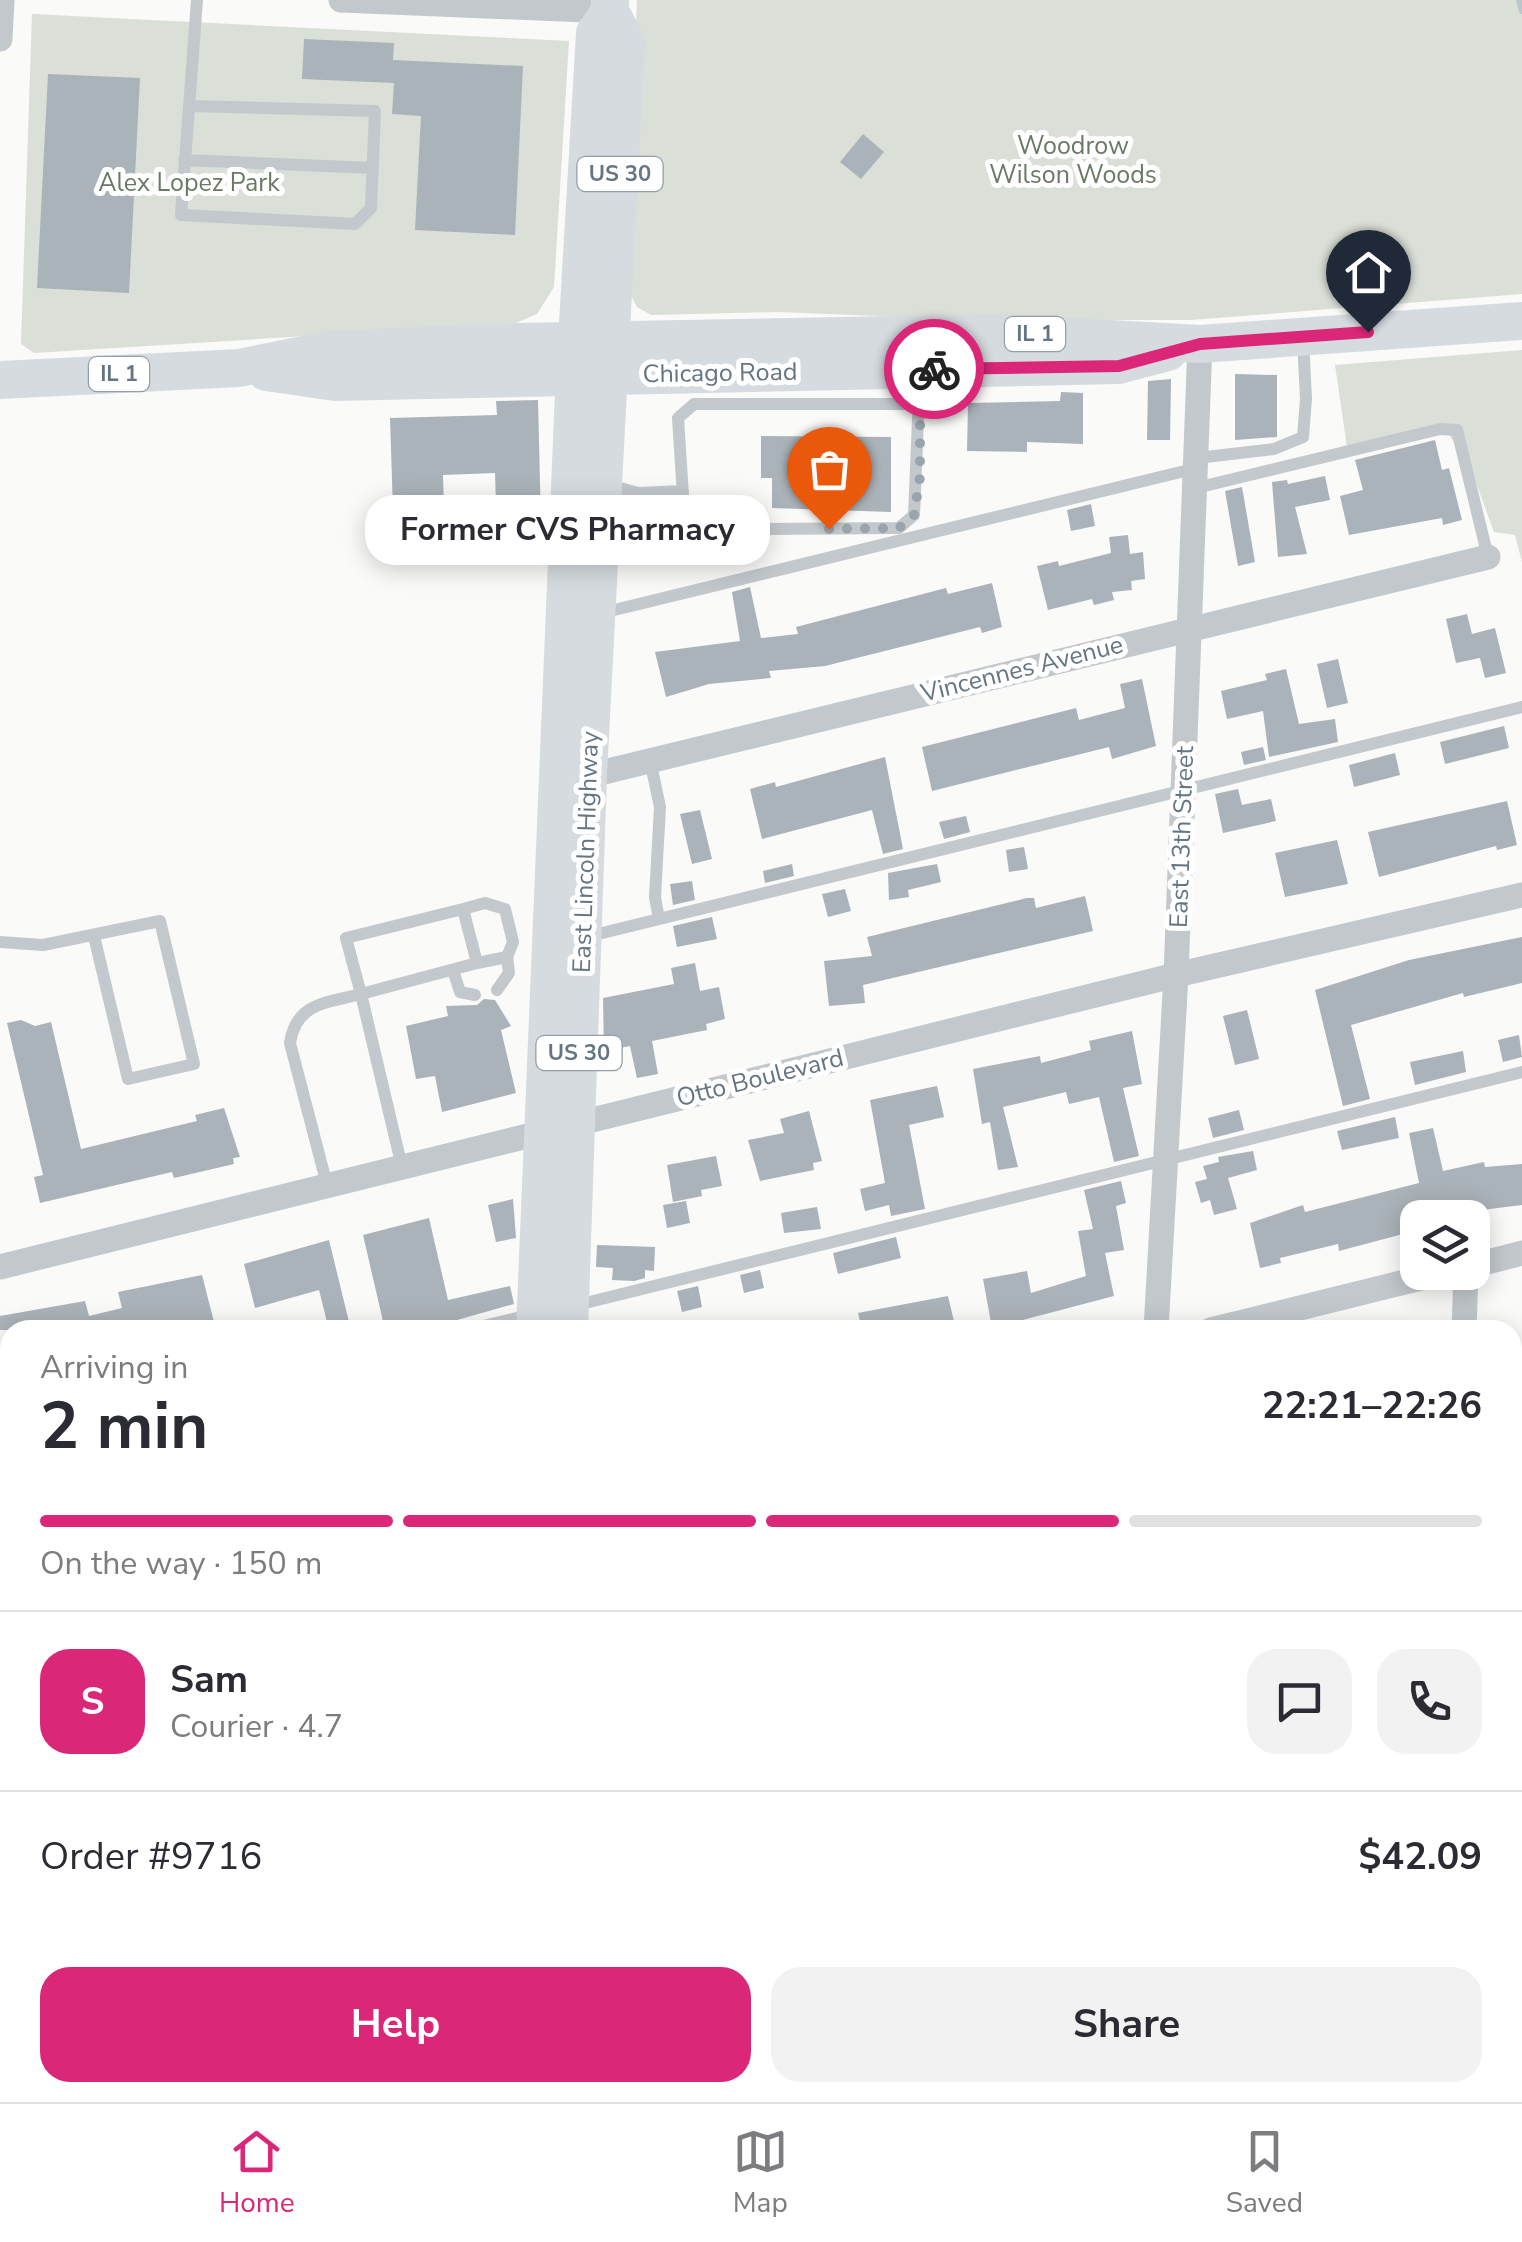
<!DOCTYPE html>
<html lang="en">
<head>
<meta charset="utf-8">
<style>
	:root { --surface:#fff; --page:#f2f2f3; --text:#2b2b33; --muted:#7c7c81; --line:#e1e1e2; --accent:#db2777 }
	body { margin:0; font-family:"Nunito Sans",sans-serif; background:var(--page); color:var(--text); height:100vh; display:flex; flex-direction:column; font-size:38px; white-space:nowrap }
	* { box-sizing:border-box; margin:0 }
	p { font-size:32px; color:var(--muted) }
	.icon { flex:none; width:55px; height:55px; fill:none; stroke:currentColor; stroke-width:2; stroke-linecap:round; stroke-linejoin:round }
	.map { position:relative; flex:1; overflow:hidden }
	.panel { position:absolute; left:0px; top:1320px; width:1522px; height:782px; display:flex; flex-direction:column; background:var(--surface); border-radius:30px 30px 0 0; box-shadow:0 5px 25px #0003 }
	.panel>* { flex:none }
	.tools { position:absolute; left:1400px; top:1200px; display:grid; gap:20px }
	.tools a { display:grid; place-items:center; width:90px; height:90px; border-radius:20px; background:var(--surface); box-shadow:0 5px 25px #0003; font-size:50px }
	.pin { position:absolute; display:grid; place-items:center; width:85px; height:85px; color:#fff; margin:-102px -42px; border-radius:50% 50% 50% 0; rotate:-45deg; box-shadow:0 0 10px #0007 }
	.pin .icon { rotate:45deg }
	.courier { position:absolute; display:grid; place-items:center; width:100px; height:100px; margin:-50px; border:8px solid #db2777; border-radius:50%; background:#fff; color:#222; box-shadow:0 2px 12px #0007 }
	.bubble { position:absolute; height:70px; border-radius:30px; background:var(--surface); box-shadow:0 5px 25px #0003; font-size:32px; font-weight:700; line-height:70px; text-align:center }
	.head em { font-style:normal; font-weight:700 }
	.head div { display:flex; flex-direction:column-reverse }
	.head { display:flex; align-items:center; justify-content:space-between; height:170px; padding:0 40px }
	h1 { font-size:65px; font-weight:700; line-height:75px }
	.bar { display:grid; grid-template-columns:repeat(4,1fr); gap:15px 10px; align-content:center; height:120px; padding:0 40px }
	.bar i { height:12px; border-radius:8px; background:var(--line) }
	.bar .selected { background:var(--accent) }
	.bar p { grid-column:span 4 }
	.line { display:flex; align-items:center; gap:25px; padding:0 40px; border-top:2px solid var(--line) }
	.line div { flex:1 }
	.round { display:grid; place-items:center; flex:none; width:105px; height:105px; border-radius:30px; background:var(--page) }
	.primary-button { display:flex; gap:20px; margin-top:auto; padding:20px 40px }
	.primary-button a { flex:1; height:115px; border-radius:30px; background:var(--accent); color:#fff; font-size:40px; font-weight:700; line-height:115px; text-align:center }
	.primary-button a+a { background:var(--page); color:var(--text) }
	.dock { display:flex; justify-content:space-around; align-items:center; height:140px; border-top:2px solid var(--line); background:var(--surface); font-size:28px; color:var(--muted) }
	.dock a { display:grid; justify-items:center; gap:5px }
	.dock .selected { color:var(--accent) }
	.map>svg:first-child { display:block }
	.green { fill:#dadfd7 }
	.lines { fill:none; stroke-linecap:round; stroke-linejoin:round }
	.stream { stroke:#bbc7cb; stroke-width:6 }
	.building { fill:#aab3b9 }
	.lane { stroke:#c3c8cc; stroke-width:12 }
	.street { stroke:#c3c8cc; stroke-width:25 }
	.secondary { stroke:#d6dbdf; stroke-width:32 }
	.primary { stroke:#d6dbdf; stroke-width:38 }
	.rail { stroke:#a2aab0; stroke-width:6; stroke-dasharray:15 8; stroke-linecap:butt }
	.done { stroke:#99a4ac; stroke-width:10; stroke-dasharray:0 18 }
	.route { stroke:#db2777; stroke-width:12 }
	.labels { text-anchor:middle; dominant-baseline:central; stroke-width:10; stroke-linejoin:round; paint-order:stroke }
	.shield { fill:#fff; stroke:#939fa8; stroke-width:2.5 }
	.shield-label { font-size:22px; font-weight:bold; fill:#657683 }
	.park-label { font-size:25px; fill:#687a64; stroke:#fff }
	.street-label { font-size:25px; fill:#657683; stroke:#fff }
</style>
</head>
<body>
<div class="map">
<svg width="1522" height="2102" viewBox="0 0 1522 2102">
	<rect width="100%" height="100%" fill="#fafaf8"/>
	<path class="green" d="M 637,0 L 1522,0 L 1522,294 L 1191,320 L 976,320 L 779,312 L 651,315 L 637,307 L 624,282 Z
		M 32,14 L 569,41 L 554,287 L 537,314 L 516,323 L 34,353 L 21,344 Z
		M 1522,350 L 1522,562 L 1515,535 L 1494,532 L 1471,469 L 1442,424 L 1347,447 L 1335,365 Z"/>
	<g class="lines">
		<path class="stream" d="M 1519,0 L 1522,11"/>
	</g>
	<path class="building" d="M 304,39 L 394,43 L 393,60 L 523,66 L 515,235 L 415,230 L 421,116 L 392,114 L 394,83 L 302,79 Z
		M 48,74 L 140,78 L 129,293 L 37,288 Z
		M 863,134 L 884,152 L 861,179 L 840,162 Z
		M 1235,374 L 1277,375 L 1277,437 L 1235,440 Z
		M 1171,379 L 1170,440 L 1147,440 L 1148,381 Z
		M 1061,392 L 1083,393 L 1083,444 L 1027,442 L 1027,452 L 967,451 L 968,403 L 1060,401 Z
		M 538,400 L 541,524 L 527,525 L 527,535 L 497,536 L 495,473 L 443,475 L 445,540 L 394,541 L 390,418 L 497,415 L 496,401 Z
		M 761,436 L 891,437 L 891,512 L 772,508 L 772,478 L 761,478 Z
		M 1435,440 L 1442,470 L 1449,468 L 1462,520 L 1443,525 L 1442,518 L 1349,535 L 1340,496 L 1363,490 L 1355,460 Z
		M 1325,476 L 1330,500 L 1295,507 L 1307,554 L 1278,557 L 1272,482 L 1287,480 L 1288,484 Z
		M 1242,487 L 1255,562 L 1238,566 L 1225,491 Z
		M 1091,504 L 1095,526 L 1071,531 L 1067,510 Z
		M 1128,535 L 1130,554 L 1143,552 L 1145,579 L 1131,581 L 1132,590 L 1112,592 L 1114,600 L 1094,605 L 1092,599 L 1048,610 L 1037,566 L 1058,561 L 1059,566 L 1111,553 L 1109,537 Z
		M 992,583 L 1002,627 L 982,633 L 980,627 L 825,666 L 769,671 L 771,678 L 709,684 L 666,697 L 655,652 L 740,641 L 732,592 L 750,587 L 761,638 L 798,634 L 796,627 L 946,588 L 948,594 Z
		M 1467,614 L 1472,634 L 1495,628 L 1506,673 L 1485,678 L 1480,658 L 1456,663 L 1446,619 Z
		M 1338,659 L 1348,703 L 1327,708 L 1317,664 Z
		M 1286,669 L 1299,724 L 1335,719 L 1338,742 L 1269,757 L 1263,711 L 1227,719 L 1221,691 L 1267,680 L 1265,674 Z
		M 1142,679 L 1156,746 L 1112,759 L 1109,747 L 932,791 L 922,747 L 1076,708 L 1079,720 L 1125,708 L 1120,684 Z
		M 1504,726 L 1509,748 L 1445,764 L 1440,742 Z
		M 1263,747 L 1266,760 L 1244,765 L 1241,752 Z
		M 1395,753 L 1400,775 L 1354,787 L 1349,765 Z
		M 885,757 L 903,849 L 883,854 L 872,810 L 762,839 L 750,789 L 775,782 L 776,787 Z
		M 1238,789 L 1242,805 L 1271,799 L 1276,821 L 1223,833 L 1215,794 Z
		M 1507,801 L 1517,845 L 1497,850 L 1496,846 L 1379,877 L 1368,832 Z
		M 700,810 L 712,859 L 692,864 L 680,814 Z
		M 966,816 L 970,832 L 944,839 L 939,822 Z
		M 1337,840 L 1348,884 L 1285,897 L 1275,853 Z
		M 1024,847 L 1028,869 L 1009,872 L 1006,850 Z
		M 792,864 L 794,876 L 765,883 L 763,871 Z
		M 937,864 L 941,882 L 908,890 L 909,897 L 889,900 L 888,873 Z
		M 692,881 L 695,900 L 673,905 L 670,884 Z
		M 845,889 L 851,911 L 828,917 L 822,894 Z
		M 1085,896 L 1093,931 L 863,985 L 865,1003 L 829,1006 L 824,961 L 872,956 L 867,937 L 1027,898 L 1034,898 L 1036,908 Z
		M 712,917 L 717,939 L 677,947 L 673,926 Z
		M 1522,937 L 1522,983 L 1464,997 L 1463,993 L 1351,1025 L 1370,1099 L 1343,1106 L 1315,990 L 1409,960 Z
		M 695,963 L 700,991 L 719,987 L 725,1019 L 706,1024 L 707,1030 L 652,1041 L 658,1074 L 637,1078 L 630,1046 L 604,1051 L 603,998 L 674,984 L 671,968 Z
		M 484,999 L 495,1000 L 511,1026 L 501,1030 L 516,1093 L 442,1112 L 435,1076 L 416,1079 L 406,1026 L 448,1016 L 446,1006 L 477,1005 Z
		M 1247,1010 L 1259,1059 L 1235,1065 L 1223,1016 Z
		M 21,1020 L 35,1026 L 51,1022 L 81,1149 L 197,1121 L 195,1115 L 224,1108 L 240,1157 L 233,1158 L 234,1164 L 174,1178 L 172,1172 L 40,1203 L 34,1177 L 43,1175 L 7,1023 Z
		M 1132,1031 L 1142,1084 L 1123,1088 L 1139,1156 L 1114,1162 L 1099,1097 L 1069,1104 L 1066,1092 L 1003,1107 L 1018,1167 L 998,1170 L 990,1122 L 982,1124 L 973,1069 L 1040,1056 L 1041,1063 L 1091,1050 L 1089,1041 Z
		M 1519,1035 L 1522,1057 L 1503,1062 L 1498,1040 Z
		M 1463,1051 L 1466,1072 L 1415,1085 L 1410,1062 Z
		M 937,1086 L 944,1117 L 909,1125 L 925,1209 L 891,1216 L 889,1205 L 865,1211 L 860,1189 L 885,1183 L 870,1100 Z
		M 1239,1110 L 1244,1130 L 1213,1138 L 1208,1118 Z
		M 809,1111 L 822,1161 L 813,1163 L 814,1170 L 760,1181 L 748,1140 L 784,1133 L 780,1119 Z
		M 1395,1117 L 1399,1138 L 1342,1150 L 1337,1131 Z
		M 1433,1128 L 1443,1171 L 1484,1162 L 1485,1167 L 1522,1164 L 1522,1205 L 1418,1218 L 1418,1230 L 1339,1251 L 1338,1244 L 1280,1258 L 1281,1263 L 1260,1268 L 1250,1223 L 1303,1205 L 1305,1212 L 1419,1183 L 1409,1133 Z
		M 1253,1151 L 1257,1170 L 1228,1178 L 1237,1209 L 1214,1215 L 1210,1200 L 1201,1203 L 1195,1182 L 1207,1179 L 1203,1166 L 1219,1162 L 1218,1157 Z
		M 716,1156 L 722,1186 L 701,1190 L 702,1196 L 673,1202 L 667,1165 Z
		M 1121,1181 L 1126,1203 L 1116,1206 L 1124,1250 L 1105,1253 L 1114,1296 L 992,1328 L 983,1279 L 1027,1271 L 1031,1293 L 1086,1276 L 1078,1231 L 1093,1229 L 1084,1190 Z
		M 513,1199 L 516,1238 L 496,1242 L 488,1205 Z
		M 686,1201 L 690,1223 L 667,1228 L 663,1205 Z
		M 817,1207 L 821,1229 L 784,1233 L 781,1213 Z
		M 429,1218 L 448,1300 L 510,1286 L 514,1304 L 457,1320 L 385,1330 L 363,1235 Z
		M 896,1237 L 901,1258 L 838,1274 L 833,1253 Z
		M 329,1240 L 351,1330 L 329,1330 L 319,1290 L 255,1308 L 244,1264 Z
		M 597,1245 L 655,1247 L 654,1271 L 645,1270 L 645,1278 L 634,1281 L 612,1280 L 613,1268 L 596,1267 Z
		M 760,1270 L 764,1288 L 744,1293 L 740,1275 Z
		M 202,1275 L 214,1322 L 182,1330 L 0,1330 L 0,1316 L 85,1301 L 89,1316 L 122,1308 L 118,1292 Z
		M 698,1286 L 702,1307 L 682,1312 L 677,1291 Z
		M 948,1296 L 956,1330 L 862,1330 L 858,1313 Z"/>
	<g class="lines">
		<path class="lane" d="M 193,106 L 375,111 L 371,208 L 355,224 L 181,215 L 197,0
			M 184,160 L 373,168
			M 1197,458 L 1274,449 L 1303,437 L 1306,399 L 1303,339
			M 606,484 L 638,493 L 683,491
			M 1196,488 L 1440,429 L 1457,430 L 1488,557
			M 684,511 L 678,418 L 694,404 L 920,404
			M 603,534 L 650,516 L 684,511 L 759,529 L 899,528 L 914,515 L 920,372
			M 602,613 L 1197,468
			M 650,760 L 660,807 L 655,897 L 659,919
			M 463,909 L 477,963 L 361,994 L 346,938 Z
			M 463,909 L 485,903 L 505,909 L 513,942 L 507,957 L 477,963
			M 586,937 L 1522,707
			M 0,942 L 43,945 L 160,921 L 194,1064 L 128,1079 L 94,936
			M 453,970 L 460,992 L 475,995
			M 497,990 L 509,973 L 507,957
			M 327,1185 L 290,1043 C 296,1003 326,1003 361,994 L 402,1167
			M 573,1306 L 1522,1072
			M 467,1330 L 533,1314
			M 1512,1436 L 1522,1434
			M 0,1444 L 10,1441
			M 1512,1627 L 1522,1627
			M 0,1926 L 10,1930
			M 1512,1931 L 1522,1932
			M 668,2102 L 672,2092"/>
		<path class="street" d="M 341,0 L 610,11
			M 0,39 L 2,0
			M 575,779 L 1488,557
			M 1472,1266 L 1522,1253
			M 0,1267 L 1176,975 L 1522,895
			M 1156,1330 L 1176,975 L 1200,344
			M 1211,1330 L 1445,1272
			M 1464,1330 L 1466,1272
			M 0,1629 L 10,1627
			M 0,1751 L 10,1755
			M 1512,2085 L 1522,2086
			M 758,2092 L 774,2102
			M 1123,2102 L 1124,2092"/>
		<path class="secondary" d="M 0,1702 L 10,1702
			M 0,1725 L 10,1725
			M 1512,1783 L 1522,1783"/>
		<path class="primary" d="M 266,372 L 335,382 L 1119,365 L 1168,352
			M 0,380 L 239,368 L 328,350 L 516,342 L 1000,333 L 1200,344 L 1522,321
			M 535,1330 L 574,392 L 595,33 L 610,11
			M 569,1330 L 588,775 L 626,42 L 610,11 L 610,0
			M 502,2102 L 502,2092
			M 533,2102 L 533,2092"/>
		<path class="rail" d="M 0,1982 L 10,1986
			M 0,1999 L 10,2003
			M 0,2037 L 10,2040
			M 163,2092 L 189,2102
			M 230,2092 L 251,2102
			M 271,2092 L 292,2102"/>
	</g>
	<g class="lines">
		<path class="done" d="M 829,529 L 899,528 L 914,515 L 920,477 L 920,370 L 934,369"/>
		<path class="route" d="M 934,369 L 1119,366 L 1200,344 L 1368,332"/>
	</g>
	<g class="labels">
		<g class="shield">
			<rect x="577.5" y="157" width="85" height="34" rx="8"/>
			<rect x="1005" y="317" width="60" height="34" rx="8"/>
			<rect x="89" y="357" width="60" height="34" rx="8"/>
			<rect x="536.5" y="1036" width="85" height="34" rx="8"/>
		</g>
		<g class="shield-label">
			<text x="620" y="174">US 30</text>
			<text x="1035" y="334">IL 1</text>
			<text x="119" y="374">IL 1</text>
			<text x="579" y="1053">US 30</text>
		</g>
		<g class="park-label">
			<text x="1073" y="146">Woodrow<tspan x="1073" dy="29">Wilson Woods</tspan></text>
			<text x="189" y="183">Alex Lopez Park</text>
		</g>
		<g class="street-label">
			<text transform="translate(720 373) rotate(-1)">Chicago Road</text>
			<text transform="translate(1022 669) rotate(-14)">Vincennes Avenue</text>
			<text transform="translate(1182 837) rotate(-88)">East 13th Street</text>
			<text transform="translate(586 852) rotate(-88)">East Lincoln Highway</text>
			<text transform="translate(760 1078) rotate(-14)">Otto Boulevard</text>
		</g>
	</g>
</svg>
<div class="tools">
<a><svg class="icon" aria-label="layers" viewBox="0 0 24 24"><path d="M12 4l9 5-9 5-9-5zM3 14l9 5 9-5"/></svg></a>
</div>
<div class="pin" style="left:829px;top:529px;background:#ea580c"><svg class="icon" aria-label="bag" viewBox="0 0 24 24"><path d="M5 8h14l-1 12H6zM9 8a3 3 0 0 1 6 0"/></svg></div>
<div class="pin" style="left:1368px;top:332px;background:#1f2937"><svg class="icon" aria-label="home" viewBox="0 0 24 24"><path d="M3 11l9-7 9 7M6 9v11h12V9"/></svg></div>
<div class="courier" style="left:934px;top:369px"><svg class="icon" aria-label="bike" viewBox="0 0 24 24"><circle cx="6" cy="16" r="4"/><circle cx="18" cy="16" r="4"/><path d="M6 16l4-8h5l3 8M10 8l3 8H6M13 5h3"/></svg></div>
<div class="bubble" style="left:365px;top:495px;width:405px">Former CVS Pharmacy</div>
<section class="panel">
<div class="head"><div><h1>2 min</h1><p>Arriving in</p></div><em>22:21–22:26</em></div>
<div class="bar"><i class="selected"></i><i class="selected"></i><i class="selected"></i><i></i><p>On the way · 150 m</p></div>
<div class="line" style="height:180px"><b class="round" style="background:var(--accent);color:#fff">S</b><div><b>Sam</b><p>Courier · 4.7</p></div><a class="round"><svg class="icon" aria-label="chat" viewBox="0 0 24 24"><path d="M4 5h16v11H9l-5 4z"/></svg></a><a class="round"><svg class="icon" aria-label="phone" viewBox="0 0 24 24"><path d="M5 4h4l2 5-3 2q2 4 5 5l2-3 5 2v4C11 20 4 13 5 4z"/></svg></a></div>
<div class="line" style="height:130px"><div>Order #9716</div><b>$42.09</b></div>
<div class="primary-button"><a>Help</a><a>Share</a></div>
</section>
</div>
<nav class="dock">
<a class="selected"><svg class="icon" aria-label="home" viewBox="0 0 24 24"><path d="M3 11l9-7 9 7M6 9v11h12V9"/></svg>Home</a>
<a><svg class="icon" aria-label="map" viewBox="0 0 24 24"><path d="M3 6l6-2 6 2 6-2v14l-6 2-6-2-6 2zM9 4v14M15 6v14"/></svg>Map</a>
<a><svg class="icon" aria-label="saved" viewBox="0 0 24 24"><path d="M7 4h10v16l-5-4-5 4z"/></svg>Saved</a>
</nav>
</body>
</html>
